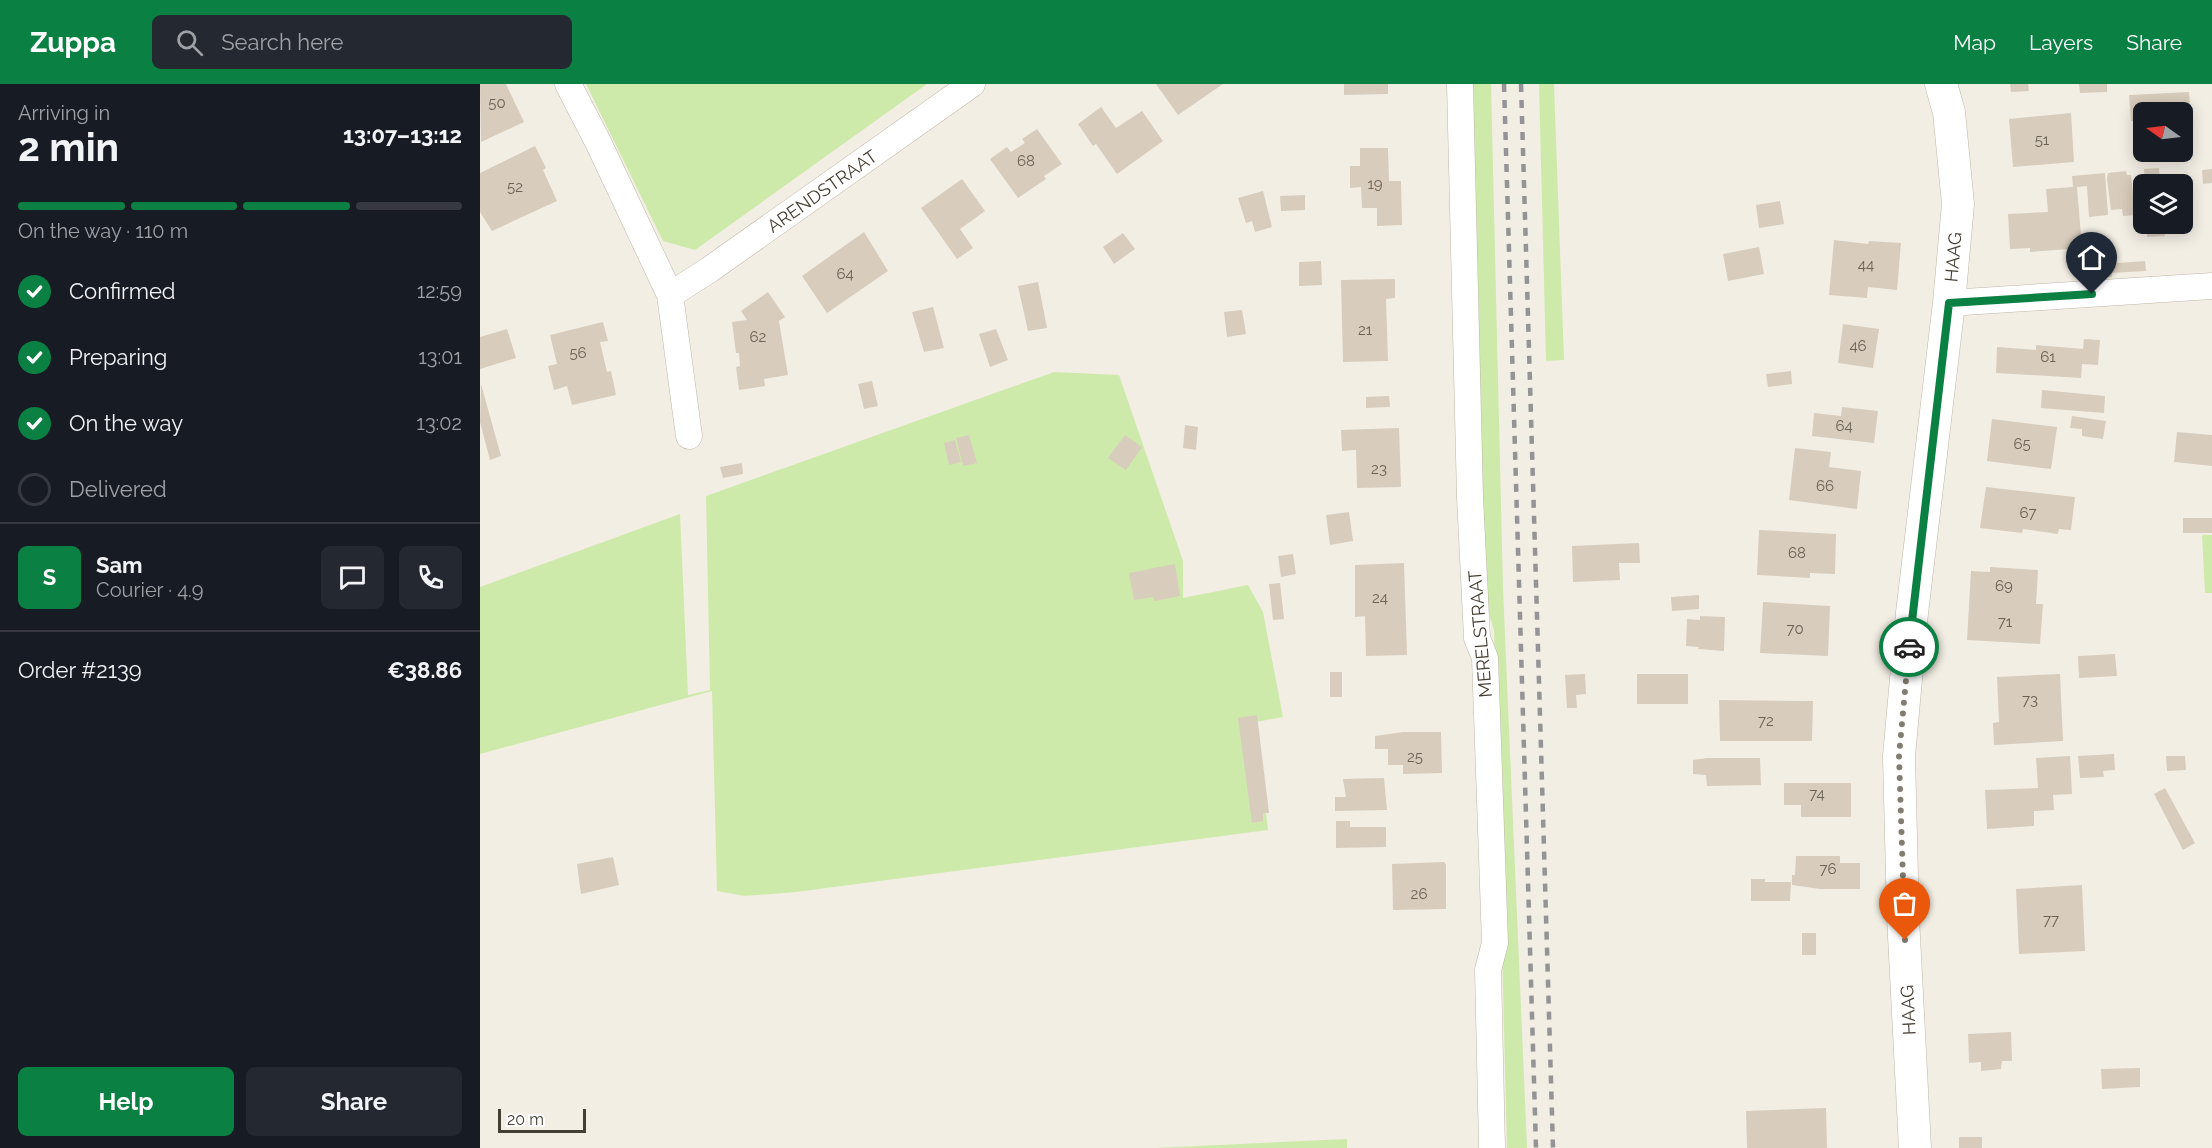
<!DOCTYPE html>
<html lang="en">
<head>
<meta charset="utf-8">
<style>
	:root { --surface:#171b24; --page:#242831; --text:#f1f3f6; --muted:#9ea1a6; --line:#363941; --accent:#0b8043 }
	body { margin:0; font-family:Raleway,sans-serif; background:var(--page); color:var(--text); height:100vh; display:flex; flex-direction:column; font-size:22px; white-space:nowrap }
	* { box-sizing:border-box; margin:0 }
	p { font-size:20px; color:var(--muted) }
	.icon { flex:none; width:33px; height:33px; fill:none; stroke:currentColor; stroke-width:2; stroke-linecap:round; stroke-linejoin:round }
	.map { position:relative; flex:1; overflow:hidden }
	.drawer { display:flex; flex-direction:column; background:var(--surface); width:480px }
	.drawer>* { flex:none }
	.needle { width:39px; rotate:284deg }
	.fabs { position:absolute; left:1653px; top:18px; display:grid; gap:12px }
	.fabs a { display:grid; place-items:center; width:60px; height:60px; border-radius:9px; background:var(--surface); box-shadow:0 3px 15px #0003; font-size:30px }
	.scale { position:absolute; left:18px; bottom:15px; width:88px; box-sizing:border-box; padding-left:6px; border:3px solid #453e33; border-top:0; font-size:16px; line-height:21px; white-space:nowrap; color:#453e33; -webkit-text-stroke:4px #fff; paint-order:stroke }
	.pin { position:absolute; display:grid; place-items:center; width:51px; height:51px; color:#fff; margin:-62px -26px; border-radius:50% 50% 50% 0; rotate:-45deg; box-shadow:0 0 6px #0007 }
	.pin .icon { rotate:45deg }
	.courier { position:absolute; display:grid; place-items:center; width:60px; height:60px; margin:-30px; border:4px solid #0b8043; border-radius:50%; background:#fff; color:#222; box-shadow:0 2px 8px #0007 }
	.summary em { font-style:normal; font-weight:700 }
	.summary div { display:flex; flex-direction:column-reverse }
	.summary { display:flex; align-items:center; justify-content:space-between; height:102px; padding:0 18px }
	h1 { font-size:39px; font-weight:700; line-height:45px }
	.bar { display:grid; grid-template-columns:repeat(4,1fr); gap:9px 6px; align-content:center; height:72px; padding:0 18px }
	.bar i { height:8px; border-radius:4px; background:var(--line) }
	.bar .current { background:var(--accent) }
	.bar p { grid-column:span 4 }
	.line { display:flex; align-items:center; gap:15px; padding:0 18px; border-top:2px solid var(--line) }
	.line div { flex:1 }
	.round { display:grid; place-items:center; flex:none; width:63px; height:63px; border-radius:9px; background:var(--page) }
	ol { padding:0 18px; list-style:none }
	li { display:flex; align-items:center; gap:18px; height:66px }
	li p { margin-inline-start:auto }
	li .icon { padding:6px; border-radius:50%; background:var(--accent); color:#fff; stroke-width:4 }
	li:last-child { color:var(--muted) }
	li i { width:33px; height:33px; border:3px solid var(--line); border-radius:50% }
	.primary-button { display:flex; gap:12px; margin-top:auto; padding:12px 18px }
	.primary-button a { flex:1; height:69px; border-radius:9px; background:var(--accent); color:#fff; font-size:24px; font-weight:700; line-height:69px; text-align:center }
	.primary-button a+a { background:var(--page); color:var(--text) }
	header { display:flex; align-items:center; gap:36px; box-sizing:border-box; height:84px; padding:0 30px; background:var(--accent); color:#fff }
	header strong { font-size:28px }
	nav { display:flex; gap:33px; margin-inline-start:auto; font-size:21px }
	.search { width:420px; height:54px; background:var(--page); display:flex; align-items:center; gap:15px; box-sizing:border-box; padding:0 21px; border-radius:9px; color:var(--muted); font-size:22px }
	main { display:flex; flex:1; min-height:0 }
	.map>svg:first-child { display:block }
	.green { fill:#ceeaaa }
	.building { fill:#d8ccbc }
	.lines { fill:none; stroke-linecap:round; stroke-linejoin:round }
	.minor-casing { stroke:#bfb6a6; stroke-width:27 }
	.tertiary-casing { stroke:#bfb6a6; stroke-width:33 }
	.minor { stroke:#fff; stroke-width:26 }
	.tertiary { stroke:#fff; stroke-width:32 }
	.rail { stroke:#949494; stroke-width:4.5; stroke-dasharray:8 8; stroke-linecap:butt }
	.done { stroke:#827c71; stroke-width:6; stroke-dasharray:0 10.8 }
	.route { stroke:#0b8043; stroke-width:8 }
	.labels { text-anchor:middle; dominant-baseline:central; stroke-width:5; stroke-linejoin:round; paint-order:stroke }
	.number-label { font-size:15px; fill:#6a6255 }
	.street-label { font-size:18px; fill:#453e33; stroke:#fff }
</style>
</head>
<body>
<header>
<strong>Zuppa</strong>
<div class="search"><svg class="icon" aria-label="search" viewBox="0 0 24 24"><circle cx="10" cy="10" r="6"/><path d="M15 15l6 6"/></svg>Search here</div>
<nav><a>Map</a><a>Layers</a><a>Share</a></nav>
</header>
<main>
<section class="drawer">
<div class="summary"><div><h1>2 min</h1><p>Arriving in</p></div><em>13:07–13:12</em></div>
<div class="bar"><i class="current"></i><i class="current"></i><i class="current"></i><i></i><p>On the way · 110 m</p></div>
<ol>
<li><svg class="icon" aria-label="check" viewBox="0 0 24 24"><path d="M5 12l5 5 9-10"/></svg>Confirmed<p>12:59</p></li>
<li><svg class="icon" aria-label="check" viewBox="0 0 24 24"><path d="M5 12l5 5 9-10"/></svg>Preparing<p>13:01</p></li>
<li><svg class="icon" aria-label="check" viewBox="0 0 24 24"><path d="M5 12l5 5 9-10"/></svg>On the way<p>13:02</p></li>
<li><i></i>Delivered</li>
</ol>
<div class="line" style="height:108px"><b class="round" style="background:var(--accent);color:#fff">S</b><div><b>Sam</b><p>Courier · 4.9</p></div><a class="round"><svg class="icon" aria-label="chat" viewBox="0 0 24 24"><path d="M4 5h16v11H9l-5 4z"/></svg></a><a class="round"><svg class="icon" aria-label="phone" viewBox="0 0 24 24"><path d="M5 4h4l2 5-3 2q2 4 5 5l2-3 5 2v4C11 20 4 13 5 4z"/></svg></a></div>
<div class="line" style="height:78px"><div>Order #2139</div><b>€38.86</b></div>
<div class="primary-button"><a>Help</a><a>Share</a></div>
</section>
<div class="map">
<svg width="1732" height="1064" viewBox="0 0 1732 1064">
	<rect width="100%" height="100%" fill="#f3eee4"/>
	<path class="green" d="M 106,0 L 447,0 L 215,166 L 183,157 Z
		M 991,0 L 1011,0 L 1023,504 L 1047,1064 L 1027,1064 L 1014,547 L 1005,513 Z
		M 1059,0 L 1074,0 L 1084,276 L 1066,277 Z
		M 574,288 L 639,291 L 703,477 L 703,514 L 768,501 L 783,528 L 803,633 L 776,638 L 788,746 L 316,808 L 265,812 L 237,807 L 232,607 L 0,670 L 0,503 L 200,430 L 208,611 L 230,606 L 226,412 Z
		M 1722,451 L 1732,451 L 1732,509 L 1725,509 Z
		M 867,1055 L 867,1064 L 675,1064 Z"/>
	<path class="building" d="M 0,0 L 26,0 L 44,38 L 1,58 Z
		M 676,0 L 743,0 L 698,31 Z
		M 864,0 L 908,0 L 908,10 L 864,11 Z
		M 1530,0 L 1548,0 L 1549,7 L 1531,8 Z
		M 1599,0 L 1627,0 L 1627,8 L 1600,9 Z
		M 1709,8 L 1711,32 L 1702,33 L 1702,28 L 1664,28 L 1664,36 L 1651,37 L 1649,11 Z
		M 621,23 L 636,44 L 662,27 L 683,57 L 637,90 L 616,60 L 613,62 L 598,40 Z
		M 1591,29 L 1594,78 L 1533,83 L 1529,35 Z
		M 557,45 L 582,80 L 564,92 L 566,95 L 538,114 L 510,75 L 527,63 L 531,68 L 545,59 L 542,55 Z
		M 55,62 L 66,84 L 63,86 L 77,117 L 12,147 L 0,128 L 0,89 Z
		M 880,64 L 908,64 L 909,97 L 921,97 L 922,141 L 897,142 L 897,124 L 882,124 L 881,103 L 870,104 L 870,82 L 880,82 Z
		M 1679,84 L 1680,100 L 1665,100 L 1664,85 Z
		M 1732,85 L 1732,99 L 1723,100 L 1722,86 Z
		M 1646,87 L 1647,91 L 1651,91 L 1655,131 L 1643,132 L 1642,125 L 1631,126 L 1627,95 L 1628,89 Z
		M 1625,89 L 1628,131 L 1609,133 L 1607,102 L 1597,103 L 1602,164 L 1550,168 L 1550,164 L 1530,165 L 1528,130 L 1568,128 L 1566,105 L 1593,103 L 1592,92 Z
		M 482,95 L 505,127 L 480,145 L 493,164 L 477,175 L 441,124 Z
		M 783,107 L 792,143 L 775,148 L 772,137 L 766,139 L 758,114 Z
		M 825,111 L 825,126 L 801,127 L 800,112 Z
		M 1300,117 L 1304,140 L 1279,144 L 1276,121 Z
		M 1667,140 L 1684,140 L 1685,152 L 1667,153 Z
		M 384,148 L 408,187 L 347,229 L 322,192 Z
		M 643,149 L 655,165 L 634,180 L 623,163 Z
		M 1354,156 L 1388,160 L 1389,157 L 1421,159 L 1417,206 L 1388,203 L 1387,214 L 1349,211 Z
		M 1279,163 L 1284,190 L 1248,197 L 1243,170 Z
		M 841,177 L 842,201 L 819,202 L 819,178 Z
		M 1665,177 L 1666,187 L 1632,189 L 1632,193 L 1611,194 L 1610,181 Z
		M 915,195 L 915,214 L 906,215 L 908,277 L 863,278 L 861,196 Z
		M 558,198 L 567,244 L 548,247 L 538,202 Z
		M 288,208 L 305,233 L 299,237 L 308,291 L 284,295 L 285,302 L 259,306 L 256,283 L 260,282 L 259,269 L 256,269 L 252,238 L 267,236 L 261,227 Z
		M 453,223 L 464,264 L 444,268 L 432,228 Z
		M 762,226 L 766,250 L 747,253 L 744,228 Z
		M 123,238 L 128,257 L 120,258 L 127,288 L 131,287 L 136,311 L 92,321 L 87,302 L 74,306 L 68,282 L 77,280 L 70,251 Z
		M 1363,240 L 1399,245 L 1393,284 L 1358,279 Z
		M 27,245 L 36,274 L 0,285 L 0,253 Z
		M 516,245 L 528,276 L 510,283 L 499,250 Z
		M 1604,255 L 1620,256 L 1618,281 L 1602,280 L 1601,294 L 1516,289 L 1517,263 L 1556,266 L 1556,261 L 1603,265 Z
		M 1311,287 L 1312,300 L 1288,303 L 1286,290 Z
		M 392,297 L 398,322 L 384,325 L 378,300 Z
		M 1,300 L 21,372 L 10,376 L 0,338 Z
		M 1562,306 L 1625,312 L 1624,329 L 1561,324 Z
		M 909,312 L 910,323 L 886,324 L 886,313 Z
		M 1362,323 L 1398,327 L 1394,359 L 1332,352 L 1334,329 L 1361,332 Z
		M 1592,332 L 1626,337 L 1623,355 L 1602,352 L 1602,345 L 1590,344 Z
		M 1512,335 L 1577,343 L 1571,385 L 1507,377 Z
		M 705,341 L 718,343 L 716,366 L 703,364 Z
		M 919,344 L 921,403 L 877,404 L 876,366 L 862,367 L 861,346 Z
		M 1697,348 L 1732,351 L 1732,382 L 1694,378 Z
		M 489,351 L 497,379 L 483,382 L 476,354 Z
		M 645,351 L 662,363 L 646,386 L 628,374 Z
		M 475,356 L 481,378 L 469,381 L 464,359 Z
		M 1315,364 L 1351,368 L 1349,383 L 1381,387 L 1377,425 L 1309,416 Z
		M 262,379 L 263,390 L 243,394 L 240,383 Z
		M 1506,403 L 1595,413 L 1591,446 L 1579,445 L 1578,450 L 1543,445 L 1542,449 L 1500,444 Z
		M 869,428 L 873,457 L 850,461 L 846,431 Z
		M 1703,434 L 1732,434 L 1732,449 L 1703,449 Z
		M 1279,446 L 1356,450 L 1355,490 L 1330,489 L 1330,494 L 1277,491 Z
		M 1159,459 L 1160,479 L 1139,479 L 1140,496 L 1093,498 L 1092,462 Z
		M 813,470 L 816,490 L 801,493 L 798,472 Z
		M 924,479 L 927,571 L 886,572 L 885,532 L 875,533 L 875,481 Z
		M 695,480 L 700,512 L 674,517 L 673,513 L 654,516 L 649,489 Z
		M 1510,483 L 1558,486 L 1556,520 L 1563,520 L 1560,560 L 1487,556 L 1491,487 L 1510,488 Z
		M 800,499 L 804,535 L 793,536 L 789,500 Z
		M 1219,511 L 1219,525 L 1192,527 L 1191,513 Z
		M 1283,518 L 1350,522 L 1348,572 L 1280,569 Z
		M 1220,532 L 1245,533 L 1244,567 L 1218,565 L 1219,563 L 1206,562 L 1207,535 L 1220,536 Z
		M 1635,570 L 1637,592 L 1599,594 L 1598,572 Z
		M 850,588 L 862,588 L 862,613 L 850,613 Z
		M 1105,590 L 1106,610 L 1096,611 L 1097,624 L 1087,624 L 1085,591 Z
		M 1157,590 L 1208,590 L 1208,620 L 1157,620 Z
		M 1580,590 L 1583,657 L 1514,661 L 1513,639 L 1519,638 L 1517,593 Z
		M 1239,616 L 1333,617 L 1332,657 L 1240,657 Z
		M 777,631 L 789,729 L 783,729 L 783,737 L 772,739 L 758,634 Z
		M 923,648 L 961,648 L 962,689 L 923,690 L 923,681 L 908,681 L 908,665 L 895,665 L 895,652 Z
		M 1634,670 L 1635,686 L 1623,687 L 1624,693 L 1600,694 L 1598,672 Z
		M 1590,672 L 1592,710 L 1573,711 L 1574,726 L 1554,727 L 1554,742 L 1507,745 L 1505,706 L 1558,704 L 1556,674 Z
		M 1686,672 L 1705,672 L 1706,686 L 1687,687 Z
		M 1227,674 L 1280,674 L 1281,701 L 1227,702 L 1226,691 L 1213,690 L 1213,676 Z
		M 904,694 L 907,726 L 855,727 L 855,713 L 866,713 L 863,695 Z
		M 1304,699 L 1371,699 L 1371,733 L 1321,733 L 1321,721 L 1304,721 Z
		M 1685,704 L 1715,759 L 1703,766 L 1674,710 Z
		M 856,737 L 870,737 L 870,743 L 906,743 L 906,763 L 856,764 Z
		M 1316,772 L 1360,772 L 1360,779 L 1380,779 L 1380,805 L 1340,805 L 1312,801 L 1312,791 L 1315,791 Z
		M 133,773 L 139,801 L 101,810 L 97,780 Z
		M 964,778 L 966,781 L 966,825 L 913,826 L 912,780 Z
		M 1271,795 L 1285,795 L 1285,798 L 1311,798 L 1310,817 L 1271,817 Z
		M 1602,801 L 1605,867 L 1539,870 L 1536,805 Z
		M 1322,849 L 1336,849 L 1336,871 L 1322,871 Z
		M 1531,948 L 1532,977 L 1522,977 L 1521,985 L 1501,987 L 1501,978 L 1489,979 L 1488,950 Z
		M 1660,984 L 1660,1003 L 1622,1005 L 1621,985 Z
		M 1346,1024 L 1347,1064 L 1267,1064 L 1266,1027 Z
		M 1479,1053 L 1502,1053 L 1502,1064 L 1479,1064 Z"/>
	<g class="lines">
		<defs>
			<path id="minor" d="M 88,0 L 118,58 L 190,211 L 209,352
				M 980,0 L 990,413 L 997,554 L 1005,574 L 1015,859 L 1008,886 L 1012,1064
				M 190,211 L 229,186 L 492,0
				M 1469,219 L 1732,202"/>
			<path id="tertiary" d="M 1435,1064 L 1423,833 L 1419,672 L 1432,529 L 1469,219 L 1478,120 L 1469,28 L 1461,0"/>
		</defs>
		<use href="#minor" class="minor-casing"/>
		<use href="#tertiary" class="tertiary-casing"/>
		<use href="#minor" class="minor"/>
		<use href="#tertiary" class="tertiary"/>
		<path class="rail" d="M 1024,0 L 1056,1064
			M 1041,0 L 1073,1064"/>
	</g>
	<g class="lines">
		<path class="done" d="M 1425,856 L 1419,672 L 1429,563"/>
		<path class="route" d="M 1429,563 L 1469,219 L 1612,210"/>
	</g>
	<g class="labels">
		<g class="number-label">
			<text x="17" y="19">50</text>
			<text x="1562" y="56">51</text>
			<text x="546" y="77">68</text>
			<text x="895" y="100">19</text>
			<text x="35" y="103">52</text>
			<text x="1386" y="181">44</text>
			<text x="365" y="190">64</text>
			<text x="885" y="246">21</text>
			<text x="278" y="253">62</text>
			<text x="1378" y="262">46</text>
			<text x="98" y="269">56</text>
			<text x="1568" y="273">61</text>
			<text x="1364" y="342">64</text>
			<text x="1542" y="360">65</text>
			<text x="899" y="385">23</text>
			<text x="1345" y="402">66</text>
			<text x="1548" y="429">67</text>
			<text x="1317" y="469">68</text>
			<text x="1524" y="502">69</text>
			<text x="900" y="514">24</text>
			<text x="1525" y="538">71</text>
			<text x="1315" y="545">70</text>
			<text x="1550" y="616">73</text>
			<text x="1286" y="637">72</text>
			<text x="935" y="673">25</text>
			<text x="1337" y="710">74</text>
			<text x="1348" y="785">76</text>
			<text x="939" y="810">26</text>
			<text x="1571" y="836">77</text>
		</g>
		<g class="street-label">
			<text transform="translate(342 107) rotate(-35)">ARENDSTRAAT</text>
			<text transform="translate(1473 173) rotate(-85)">HAAG</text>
			<text transform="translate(1000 550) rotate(-95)">MERELSTRAAT</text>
			<text transform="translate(1428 926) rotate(-93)">HAAG</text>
		</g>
	</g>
</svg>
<div class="fabs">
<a><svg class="needle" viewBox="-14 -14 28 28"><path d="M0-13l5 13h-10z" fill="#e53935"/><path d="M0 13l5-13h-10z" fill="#9ea1a6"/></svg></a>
<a><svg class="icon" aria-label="layers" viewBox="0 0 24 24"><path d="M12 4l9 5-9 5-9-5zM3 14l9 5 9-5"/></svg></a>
</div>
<div class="scale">20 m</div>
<div class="pin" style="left:1425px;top:856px;background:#ea580c"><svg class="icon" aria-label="bag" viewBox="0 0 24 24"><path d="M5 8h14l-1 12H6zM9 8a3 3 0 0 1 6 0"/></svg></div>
<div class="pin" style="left:1612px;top:210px;background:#1f2937"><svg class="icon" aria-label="home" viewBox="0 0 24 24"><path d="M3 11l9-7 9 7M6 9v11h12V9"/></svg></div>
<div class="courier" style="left:1429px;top:563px"><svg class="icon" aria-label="car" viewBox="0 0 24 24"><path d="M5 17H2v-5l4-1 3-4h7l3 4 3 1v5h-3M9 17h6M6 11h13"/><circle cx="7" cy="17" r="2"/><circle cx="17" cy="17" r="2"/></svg></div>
</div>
</main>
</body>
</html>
